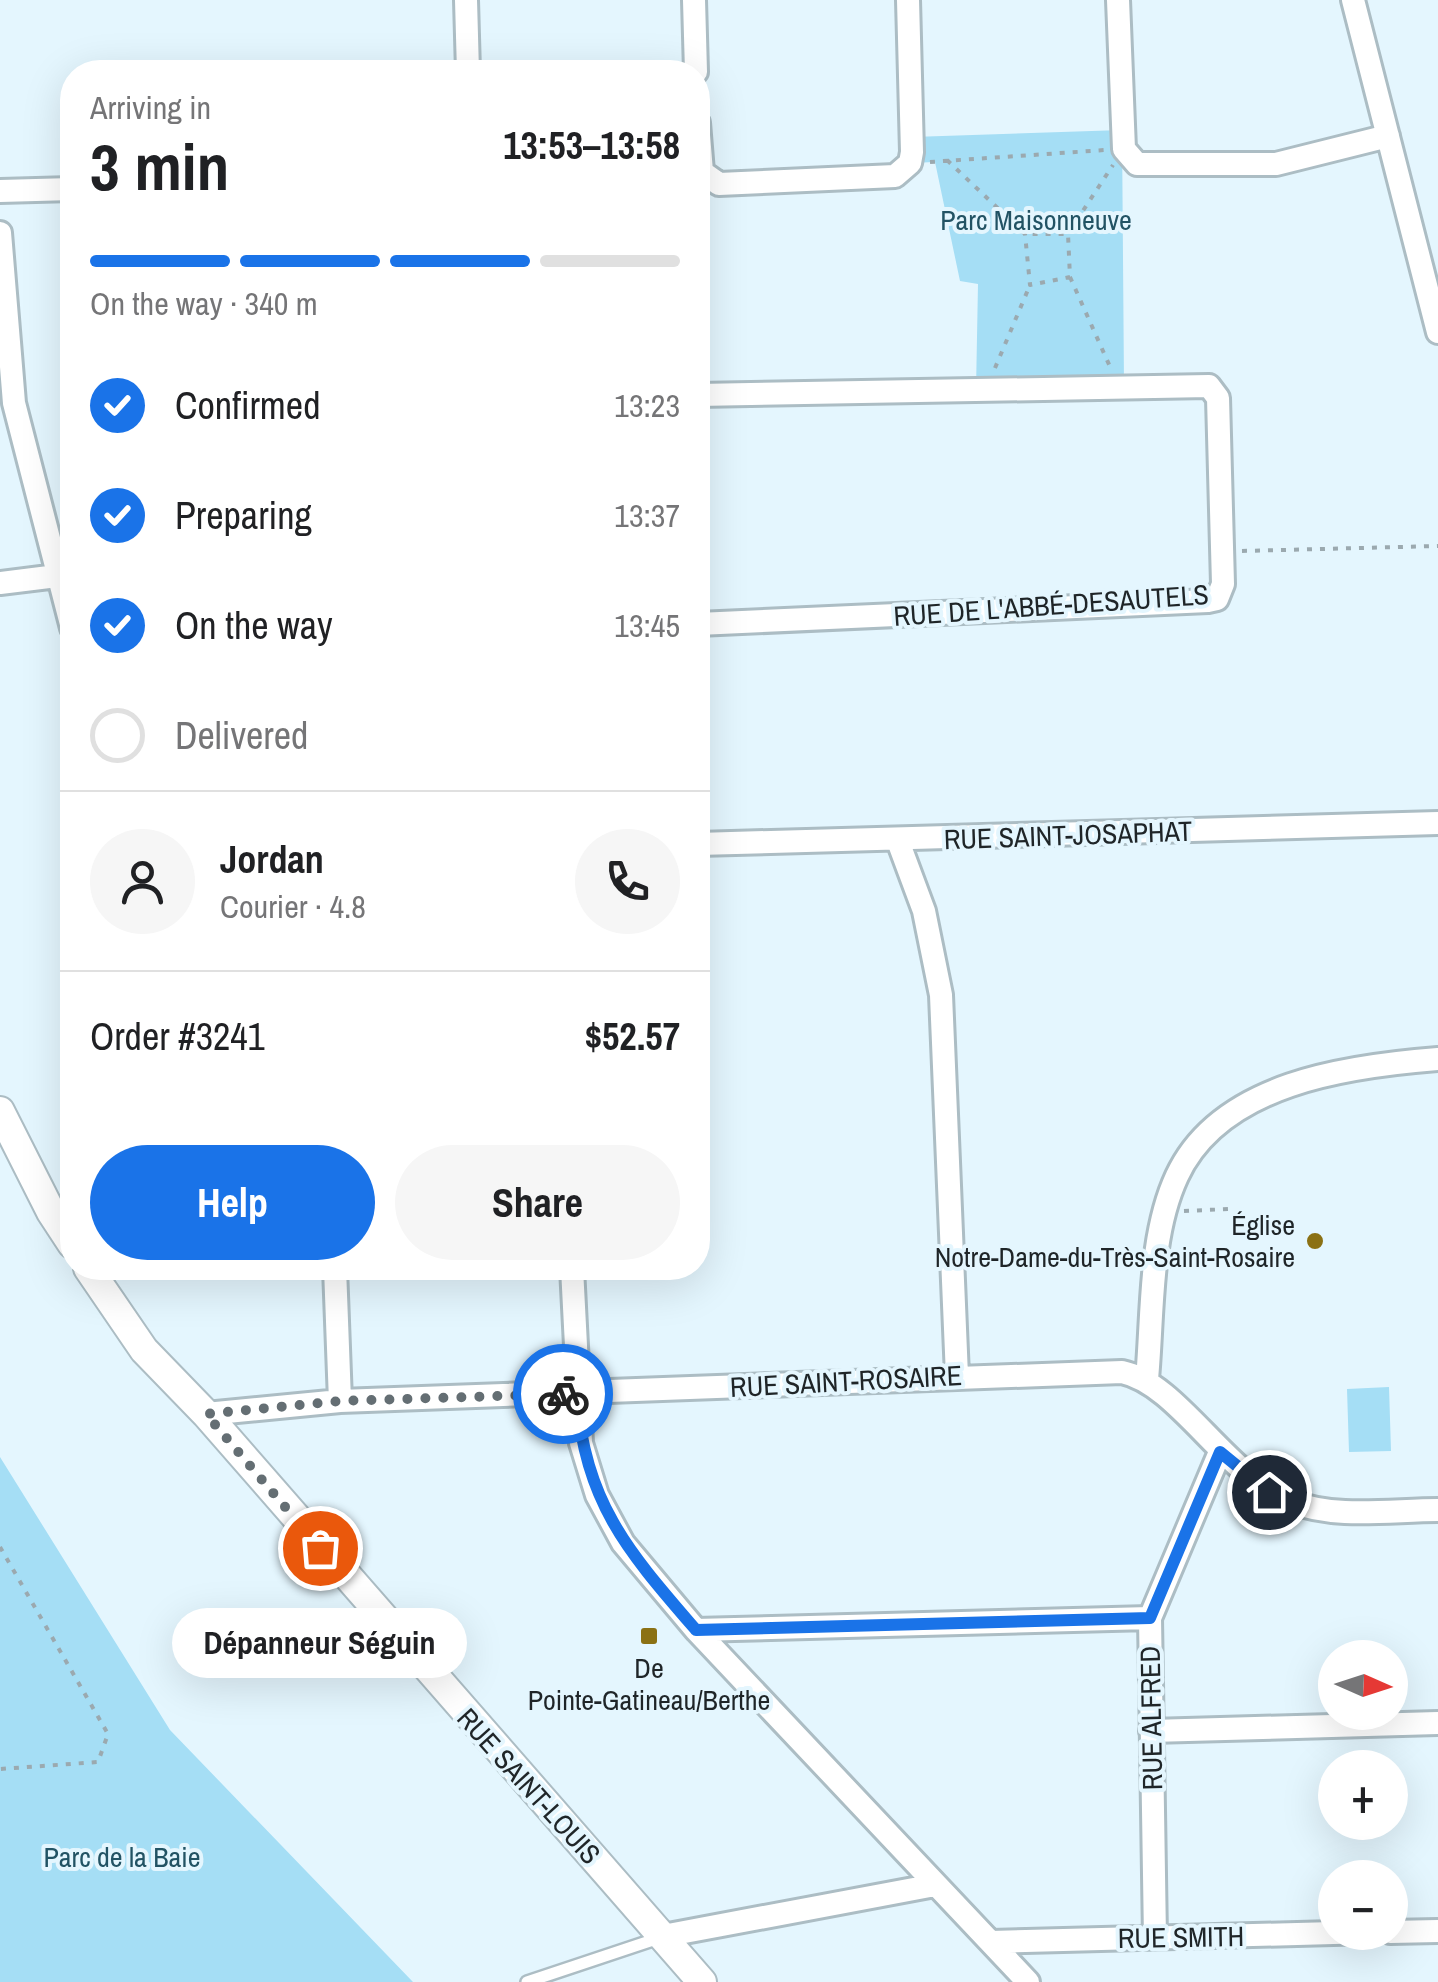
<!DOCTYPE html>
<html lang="en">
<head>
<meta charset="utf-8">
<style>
	:root { --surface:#fff; --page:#f6f6f6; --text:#202124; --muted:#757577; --line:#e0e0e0; --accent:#1a73e8 }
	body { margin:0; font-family:"Archivo Narrow",sans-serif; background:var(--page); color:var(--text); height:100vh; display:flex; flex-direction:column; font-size:38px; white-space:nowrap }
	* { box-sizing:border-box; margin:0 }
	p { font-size:32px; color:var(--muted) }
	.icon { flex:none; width:55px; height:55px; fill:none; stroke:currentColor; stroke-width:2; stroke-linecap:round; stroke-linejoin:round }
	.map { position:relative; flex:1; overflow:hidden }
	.panel { position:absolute; left:60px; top:60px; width:650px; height:1220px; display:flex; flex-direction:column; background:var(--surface); border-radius:40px; box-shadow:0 10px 40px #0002 }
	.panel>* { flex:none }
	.needle { width:65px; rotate:93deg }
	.controls { position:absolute; left:1318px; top:1640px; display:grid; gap:20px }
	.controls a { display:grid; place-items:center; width:90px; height:90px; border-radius:50%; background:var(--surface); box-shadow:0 10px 40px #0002; font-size:50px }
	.pin { position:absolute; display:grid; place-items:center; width:85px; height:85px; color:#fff; margin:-42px; border:5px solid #fff; border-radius:50%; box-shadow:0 2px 10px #0007 }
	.courier { position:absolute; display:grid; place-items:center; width:100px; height:100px; margin:-50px; border:8px solid #1a73e8; border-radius:50%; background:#fff; color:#222; box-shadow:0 2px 12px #0007 }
	.bubble { position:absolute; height:70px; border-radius:35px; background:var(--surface); box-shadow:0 10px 40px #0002; font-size:32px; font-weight:700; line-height:70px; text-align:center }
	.headline em { font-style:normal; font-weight:700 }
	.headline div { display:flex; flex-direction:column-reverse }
	.headline { display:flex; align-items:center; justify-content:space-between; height:170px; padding:0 30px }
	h1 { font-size:65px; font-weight:700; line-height:75px }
	.bar { display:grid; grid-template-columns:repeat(4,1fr); gap:15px 10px; align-content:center; height:120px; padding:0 30px }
	.bar i { height:12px; border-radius:8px; background:var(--line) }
	.bar .on { background:var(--accent) }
	.bar p { grid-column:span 4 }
	.line { display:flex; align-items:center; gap:25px; padding:0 30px; border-top:2px solid var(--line) }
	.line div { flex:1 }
	.round { display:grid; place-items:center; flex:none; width:105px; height:105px; border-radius:52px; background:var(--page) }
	ol { padding:0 30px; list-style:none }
	li { display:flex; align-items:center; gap:30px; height:110px }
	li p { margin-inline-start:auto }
	li .icon { padding:10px; border-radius:50%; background:var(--accent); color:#fff; stroke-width:4 }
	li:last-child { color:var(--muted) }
	li i { width:55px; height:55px; border:5px solid var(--line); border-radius:50% }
	.action { display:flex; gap:20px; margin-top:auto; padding:20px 30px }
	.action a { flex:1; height:115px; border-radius:60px; background:var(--accent); color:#fff; font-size:40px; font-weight:700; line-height:115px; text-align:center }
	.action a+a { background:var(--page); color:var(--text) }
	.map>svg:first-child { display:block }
	.green { fill:#a5def5 }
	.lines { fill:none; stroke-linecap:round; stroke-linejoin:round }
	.service-casing { stroke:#acbdc4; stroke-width:16 }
	.minor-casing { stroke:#acbdc4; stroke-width:28 }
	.tertiary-casing { stroke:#acbdc4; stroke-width:32 }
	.path { stroke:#9ba9af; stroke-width:4; stroke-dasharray:5 8; stroke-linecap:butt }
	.service { stroke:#fff; stroke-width:11 }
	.minor { stroke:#fff; stroke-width:22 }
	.tertiary { stroke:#fff; stroke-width:28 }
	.done { stroke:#646e73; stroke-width:10; stroke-dasharray:0 18 }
	.route { stroke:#1a73e8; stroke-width:12 }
	.poi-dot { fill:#8b7114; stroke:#e4f6fe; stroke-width:4 }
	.labels { text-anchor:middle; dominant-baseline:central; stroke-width:8; stroke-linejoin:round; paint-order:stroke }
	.park-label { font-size:28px; fill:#225364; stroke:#e4f6fe }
	.street-label { font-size:28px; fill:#1f2528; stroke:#e4f6fe }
	.poi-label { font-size:28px; fill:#1f2528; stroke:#e4f6fe; text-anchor:end }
</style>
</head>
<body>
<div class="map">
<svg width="1438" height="1982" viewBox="0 0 1438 1982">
	<rect width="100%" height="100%" fill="#e4f6fe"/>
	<path class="green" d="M 1122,130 L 1124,385 L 976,390 L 978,284 L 960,281 L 935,162 L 910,163 L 912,137 Z
		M 1389,1387 L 1391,1451 L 1349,1452 L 1347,1389 Z
		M 0,1457 L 170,1730 L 413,1982 L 0,1982 Z"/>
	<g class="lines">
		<defs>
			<path id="service" d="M 527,1982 L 659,1938"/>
			<path id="minor" d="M 466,0 L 468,72
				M 694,0 L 696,72
				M 1118,0 L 1124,149 L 1137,164 L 1276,164 L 1388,136
				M 1353,0 L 1438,332
				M 698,123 L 702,172 L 719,184 L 895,176 L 910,163 L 912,152 L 908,0
				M 0,191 L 72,189
				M 0,233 L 14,403 L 72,628
				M 698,395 L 1209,386 L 1218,398 L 1223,584 L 1217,599 L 1208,601 L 698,624
				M 0,583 L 57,576
				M 898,841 L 924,911 L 941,995 L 957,1376
				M 698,844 L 1438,823
				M 335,1268 L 340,1401
				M 572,1268 L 581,1443 L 597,1495 L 623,1543 L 696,1630 L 1028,1982
				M 1147,1379 C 1153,1314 1149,1236 1177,1176 C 1220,1083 1348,1066 1438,1059
				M 206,1414 L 340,1401 L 1122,1372 C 1179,1384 1226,1477 1292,1502 C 1336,1519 1391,1510 1438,1510
				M 696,1630 L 1150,1618
				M 1151,1731 L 1438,1723
				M 1390,1932 L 1438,1931
				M 663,1936 L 935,1885
				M 1155,1938 L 1150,1618 L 1220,1452
				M 991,1942 L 1370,1932"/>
			<path id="tertiary" d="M 0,1111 L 51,1212 L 72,1244
				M 88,1268 L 144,1350 L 206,1414 L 702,1982"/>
		</defs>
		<use href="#service" class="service-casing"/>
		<use href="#minor" class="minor-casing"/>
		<use href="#tertiary" class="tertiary-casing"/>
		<path class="path" d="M 947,160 L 1025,234 L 1030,285 L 1070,277 L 1068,234 L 1025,234
			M 930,162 L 1105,150
			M 1069,232 L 1113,165
			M 1070,277 L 1111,369
			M 995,368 L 1030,285
			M 1242,551 L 1438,546
			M 1184,1211 L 1229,1209
			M 0,1547 L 108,1734 L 98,1762 L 0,1769"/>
		<use href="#service" class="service"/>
		<use href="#minor" class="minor"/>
		<use href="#tertiary" class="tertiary"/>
	</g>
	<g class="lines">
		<path class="done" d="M 320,1548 L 206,1414 L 340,1401 L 563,1394"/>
		<path class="route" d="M 563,1394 L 576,1394 C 586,1504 626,1549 696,1630 L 1150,1618 L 1220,1452 L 1269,1492"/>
	</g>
	<g class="poi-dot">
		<circle cx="1315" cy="1241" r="10"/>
		<rect x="639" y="1626" width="20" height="20" rx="5"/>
	</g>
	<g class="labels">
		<g class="park-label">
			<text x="1036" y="220">Parc Maisonneuve</text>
			<text x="122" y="1857">Parc de la Baie</text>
		</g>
		<g class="street-label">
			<text transform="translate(1051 605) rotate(-4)">RUE DE L'ABBÉ-DESAUTELS</text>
			<text transform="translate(1068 835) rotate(-2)">RUE SAINT-JOSAPHAT</text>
			<text transform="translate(846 1381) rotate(-3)">RUE SAINT-ROSAIRE</text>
			<text transform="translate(1151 1718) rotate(-91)">RUE ALFRED</text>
			<text transform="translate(529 1786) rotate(48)">RUE SAINT-LOUIS</text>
			<text transform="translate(1181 1937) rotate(-1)">RUE SMITH</text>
		</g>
		<g class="poi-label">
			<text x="1295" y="1225">Église<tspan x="1295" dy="32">Notre-Dame-du-Très-Saint-Rosaire</tspan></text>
			<text x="649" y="1668" text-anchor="middle">De<tspan x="649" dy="32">Pointe-Gatineau/Berthe</tspan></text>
		</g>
	</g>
</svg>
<div class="controls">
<a><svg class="needle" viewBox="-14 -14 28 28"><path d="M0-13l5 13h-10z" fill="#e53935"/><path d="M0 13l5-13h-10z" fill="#757577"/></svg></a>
<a>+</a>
<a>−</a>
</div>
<div class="pin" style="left:320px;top:1548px;background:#ea580c"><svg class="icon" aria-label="bag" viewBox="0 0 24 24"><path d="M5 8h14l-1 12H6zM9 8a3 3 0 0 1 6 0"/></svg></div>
<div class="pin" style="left:1269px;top:1492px;background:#1f2937"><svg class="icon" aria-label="home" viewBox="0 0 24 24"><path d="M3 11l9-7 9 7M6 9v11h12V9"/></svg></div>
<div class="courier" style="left:563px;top:1394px"><svg class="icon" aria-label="bike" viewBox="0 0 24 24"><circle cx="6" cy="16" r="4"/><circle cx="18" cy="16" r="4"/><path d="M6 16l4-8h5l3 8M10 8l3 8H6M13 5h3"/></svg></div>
<div class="bubble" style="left:172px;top:1608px;width:295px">Dépanneur Séguin</div>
<section class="panel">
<div class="headline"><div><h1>3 min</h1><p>Arriving in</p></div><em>13:53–13:58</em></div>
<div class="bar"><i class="on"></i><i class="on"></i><i class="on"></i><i></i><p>On the way · 340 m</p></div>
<ol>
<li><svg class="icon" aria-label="check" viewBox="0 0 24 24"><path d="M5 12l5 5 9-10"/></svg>Confirmed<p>13:23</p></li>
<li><svg class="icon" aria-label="check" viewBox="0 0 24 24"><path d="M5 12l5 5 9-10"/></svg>Preparing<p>13:37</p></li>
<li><svg class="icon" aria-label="check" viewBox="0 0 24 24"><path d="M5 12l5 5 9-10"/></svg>On the way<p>13:45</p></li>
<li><i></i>Delivered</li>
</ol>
<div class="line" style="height:180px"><a class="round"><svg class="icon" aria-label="person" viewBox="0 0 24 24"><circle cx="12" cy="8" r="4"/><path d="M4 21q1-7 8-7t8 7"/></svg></a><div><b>Jordan</b><p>Courier · 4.8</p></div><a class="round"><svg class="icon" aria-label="phone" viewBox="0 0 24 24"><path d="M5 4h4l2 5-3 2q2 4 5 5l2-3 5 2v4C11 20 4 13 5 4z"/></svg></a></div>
<div class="line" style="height:130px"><div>Order #3241</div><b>$52.57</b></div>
<div class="action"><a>Help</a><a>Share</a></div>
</section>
</div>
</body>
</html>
